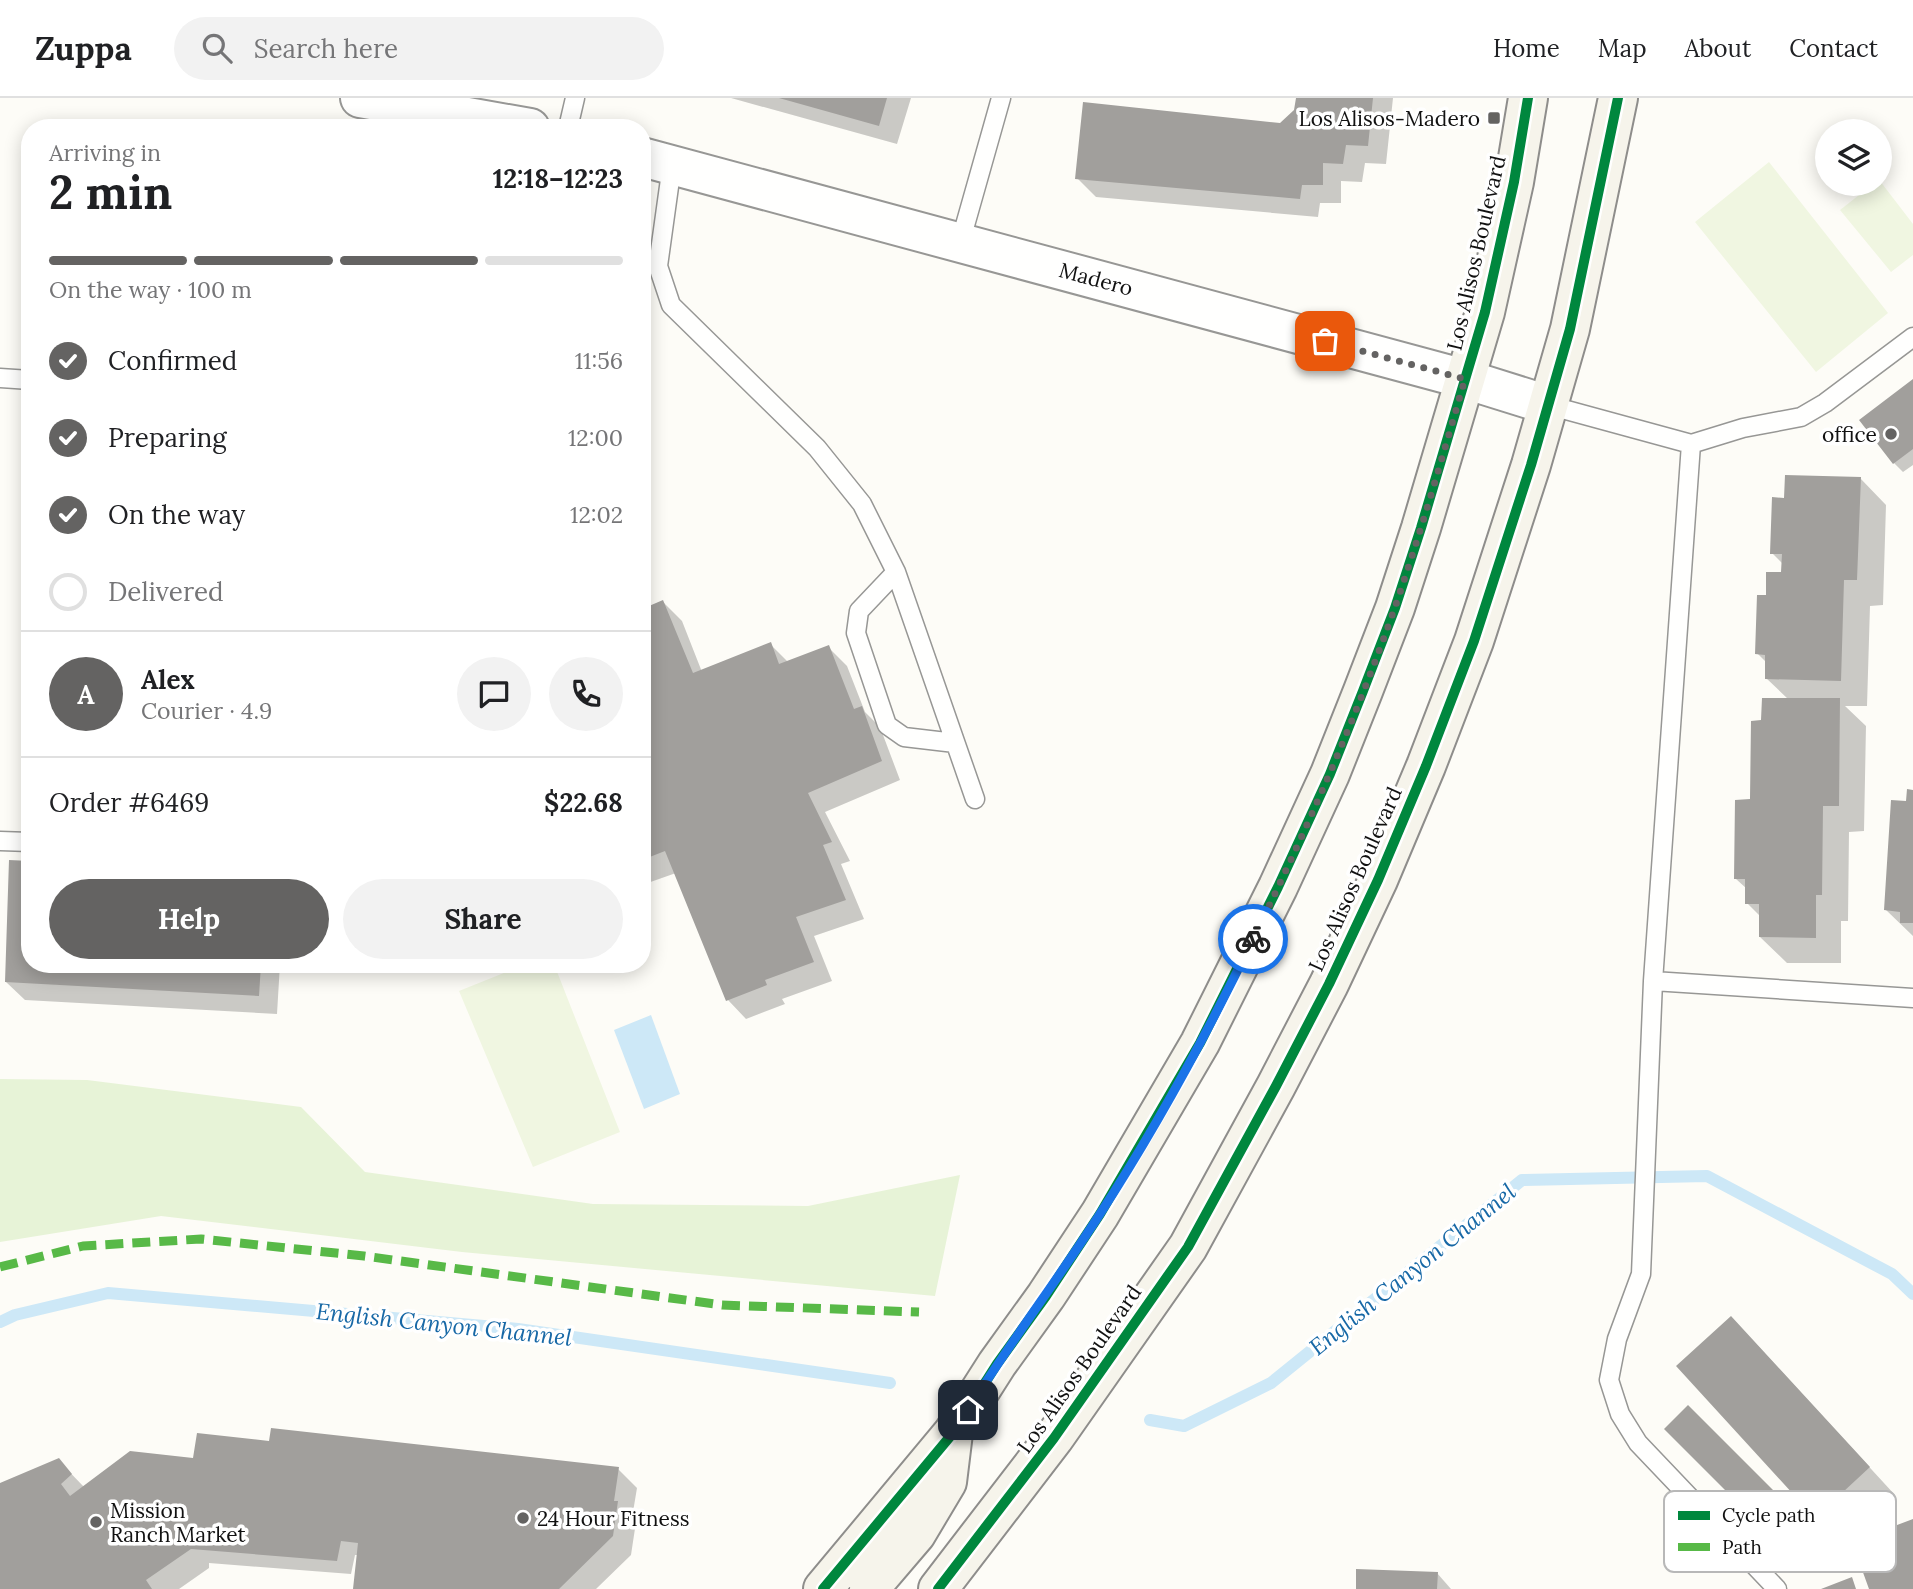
<!DOCTYPE html>
<html lang="en">
<head>
<meta charset="utf-8">
<style>
	:root { --surface:#fff; --page:#f2f2f2; --text:#202124; --muted:#757577; --line:#e0e0e0; --accent:#646362 }
	body { margin:0; font-family:Lora,serif; background:var(--page); color:var(--text); height:100vh; display:flex; flex-direction:column; font-size:26px; white-space:nowrap }
	* { box-sizing:border-box; margin:0 }
	p { font-size:23px; color:var(--muted) }
	.icon { flex:none; width:38px; height:38px; fill:none; stroke:currentColor; stroke-width:2; stroke-linecap:round; stroke-linejoin:round }
	.map { position:relative; flex:1; overflow:hidden }
	.sheet { position:absolute; left:21px; top:21px; width:630px; height:854px; display:flex; flex-direction:column; background:var(--surface); border-radius:28px; box-shadow:0 4px 18px #0003 }
	.sheet>* { flex:none }
	.buttons { position:absolute; left:1815px; top:21px; display:grid; gap:14px }
	.buttons a { display:grid; place-items:center; width:77px; height:77px; border-radius:50%; background:var(--surface); box-shadow:0 4px 18px #0003; font-size:35px }
	.pin { position:absolute; display:grid; place-items:center; width:60px; height:60px; color:#fff; margin:-30px; border-radius:14px; box-shadow:0 4px 10px #0006 }
	.courier { position:absolute; display:grid; place-items:center; width:70px; height:70px; margin:-35px; border:5px solid #1a73e8; border-radius:50%; background:#fff; color:#222; box-shadow:0 2px 9px #0007 }
	.headline em { font-style:normal; font-weight:700 }
	.headline div { display:flex; flex-direction:column-reverse }
	.headline { display:flex; align-items:center; justify-content:space-between; height:119px; padding:0 28px }
	h1 { font-size:46px; font-weight:700; line-height:52px }
	.bar { display:grid; grid-template-columns:repeat(4,1fr); gap:10px 7px; align-content:center; height:84px; padding:0 28px }
	.bar i { height:9px; border-radius:5px; background:var(--line) }
	.bar .on { background:var(--accent) }
	.bar p { grid-column:span 4 }
	.line { display:flex; align-items:center; gap:18px; padding:0 28px; border-top:2px solid var(--line) }
	.line div { flex:1 }
	.round { display:grid; place-items:center; flex:none; width:74px; height:74px; border-radius:37px; background:var(--page) }
	ol { padding:0 28px; list-style:none }
	li { display:flex; align-items:center; gap:21px; height:77px }
	li p { margin-inline-start:auto }
	li .icon { padding:7px; border-radius:50%; background:var(--accent); color:#fff; stroke-width:4 }
	li:last-child { color:var(--muted) }
	li i { width:38px; height:38px; border:4px solid var(--line); border-radius:50% }
	.action { display:flex; gap:14px; margin-top:auto; padding:14px 28px }
	.action a { flex:1; height:80px; border-radius:42px; background:var(--accent); color:#fff; font-size:28px; font-weight:700; line-height:80px; text-align:center }
	.action a+a { background:var(--page); color:var(--text) }
	header { display:flex; align-items:center; gap:42px; box-sizing:border-box; height:98px; padding:0 35px; background:var(--surface); border-bottom:2px solid var(--line) }
	header strong { font-size:33px }
	nav { display:flex; gap:38px; margin-inline-start:auto; font-size:24px }
	.search { width:490px; height:63px; background:var(--page); display:flex; align-items:center; gap:18px; box-sizing:border-box; padding:0 24px; border-radius:38px; color:var(--muted); font-size:26px }
	.map>svg:first-child { display:block }
	.green { fill:#e7f3d7 }
	.pitch { fill:#f0f6e1 }
	.water { fill:#cde8f7 }
	.shadow { fill:#0003 }
	.lines { fill:none; stroke-linecap:round; stroke-linejoin:round }
	.stream { stroke:#cde8f7; stroke-width:12 }
	.building { fill:#a19f9c }
	.service-casing { stroke:#979795; stroke-width:21 }
	.tertiary-casing { stroke:#979795; stroke-width:42 }
	.secondary-casing { stroke:#8e8d8b; stroke-width:42 }
	.service { stroke:#fffffe; stroke-width:18 }
	.tertiary { stroke:#fffffe; stroke-width:38 }
	.secondary { stroke:#f6f4eb; stroke-width:38 }
	.quiet { stroke:#58b947; stroke-width:9; stroke-dasharray:18 9; stroke-linecap:butt }
	.cycleway-casing { stroke:#fff; stroke-width:15 }
	.cycleway { stroke:#00873e; stroke-width:10 }
	.done { stroke:#646362; stroke-width:7; stroke-dasharray:0 12.6 }
	.route { stroke:#1a73e8; stroke-width:9 }
	.poi-dot { fill:#646362; stroke:#fff; stroke-width:2.5 }
	.labels { text-anchor:middle; dominant-baseline:central; stroke-width:7; stroke-linejoin:round; paint-order:stroke }
	.poi-label { font-size:21px; fill:#111; stroke:#fff; text-anchor:end }
	.street-label { font-size:21px; fill:#111; stroke:#fff }
	.water-label { font-size:23px; font-style:italic; fill:#1768a6; stroke:#fff }
	.key { fill:#fff; stroke:#b8b8b8; stroke-width:2 }
	.key-label { font-size:19px; fill:#111 }
</style>
</head>
<body>
<header>
<strong>Zuppa</strong>
<div class="search"><svg class="icon" aria-label="search" viewBox="0 0 24 24"><circle cx="10" cy="10" r="6"/><path d="M15 15l6 6"/></svg>Search here</div>
<nav><a>Home</a><a>Map</a><a>About</a><a>Contact</a></nav>
</header>
<div class="map">
<svg width="1913" height="1491" viewBox="0 0 1913 1491">
	<rect width="100%" height="100%" fill="#fdfcf7"/>
	<path class="green" d="M 0,981 L 87,982 L 301,1009 L 365,1074 L 593,1106 L 808,1108 L 960,1077 L 935,1198 L 462,1154 L 161,1118 L 0,1144 Z"/>
	<path class="pitch" d="M 1769,64 L 1888,215 L 1816,274 L 1695,124 Z
		M 1880,83 L 1913,126 L 1913,157 L 1891,174 L 1840,112 L 1873,86 L 1880,86 Z
		M 526,866 L 554,866 L 620,1034 L 533,1069 L 459,893 Z"/>
	<path class="water" d="M 651,917 L 680,996 L 644,1011 L 614,932 Z"/>
	<path class="shadow" d="M 731,0 L 911,0 L 897,46 Z
		M 1297,0 L 1393,0 L 1386,66 L 1365,65 L 1362,84 L 1341,83 L 1341,105 L 1320,105 L 1318,119 L 1096,99 L 1077,80 L 1281,26 L 1296,13 Z
		M 1913,283 L 1913,367 L 1903,374 L 1894,365 Z
		M 1860,380 L 1886,407 L 1883,507 L 1870,508 L 1867,608 L 1845,608 L 1866,628 L 1864,733 L 1849,734 L 1848,823 L 1841,823 L 1841,865 L 1787,865 L 1760,839 L 1761,819 L 1747,805 L 1747,791 L 1736,781 L 1752,703 L 1763,624 L 1788,601 L 1766,580 L 1767,565 L 1757,555 L 1767,499 L 1783,476 L 1783,466 L 1772,455 L 1786,402 Z
		M 663,504 L 682,523 L 702,574 L 770,546 L 789,565 L 828,549 L 847,568 L 865,614 L 880,629 L 900,682 L 825,714 L 850,763 L 841,766 L 864,821 L 814,838 L 832,883 L 782,901 L 785,906 L 746,921 L 728,902 L 676,775 L 642,787 L 642,513 Z
		M 1913,693 L 1913,838 L 1886,812 L 1908,705 Z
		M 30,866 L 280,866 L 277,916 L 25,902 L 6,884 Z
		M 1757,1247 L 1895,1397 L 1842,1445 L 1816,1419 Z
		M 1688,1310 L 1793,1415 L 1772,1436 L 1667,1331 Z
		M 271,1344 L 618,1371 L 637,1390 L 632,1420 L 636,1424 L 631,1457 L 596,1491 L 355,1491 L 358,1457 L 355,1457 L 351,1476 L 209,1465 L 209,1470 L 179,1491 L 0,1491 L 0,1387 L 58,1362 L 84,1389 Z
		M 1437,1475 L 1451,1491 L 1357,1491 Z"/>
	<g class="lines">
		<path class="stream" d="M 0,1224 L 15,1217 L 108,1195 L 518,1231 L 890,1285
			M 1150,1322 L 1184,1328 L 1271,1285 L 1522,1082 L 1707,1078 L 1892,1176 L 1913,1196"/>
	</g>
	<path class="building" d="M 779,0 L 887,0 L 879,28 Z
		M 1296,0 L 1373,0 L 1368,48 L 1346,47 L 1343,66 L 1323,65 L 1323,87 L 1302,87 L 1300,101 L 1075,81 L 1083,4 L 1280,25 L 1294,12 Z
		M 1913,281 L 1913,351 L 1893,366 L 1859,322 Z
		M 1785,377 L 1861,379 L 1857,482 L 1844,482 L 1841,583 L 1765,581 L 1765,557 L 1755,556 L 1757,497 L 1766,497 L 1766,474 L 1781,474 L 1782,456 L 1770,456 L 1772,399 L 1784,400 Z
		M 663,502 L 693,575 L 771,544 L 779,566 L 829,547 L 854,611 L 862,608 L 882,663 L 808,695 L 832,744 L 823,747 L 846,802 L 796,819 L 814,864 L 765,882 L 767,887 L 726,903 L 665,753 L 642,762 L 642,511 Z
		M 1762,600 L 1840,600 L 1839,708 L 1823,708 L 1822,797 L 1816,797 L 1816,840 L 1759,839 L 1759,806 L 1745,806 L 1745,781 L 1734,781 L 1735,702 L 1750,701 L 1751,623 L 1761,622 Z
		M 1907,691 L 1913,692 L 1913,825 L 1900,825 L 1900,814 L 1884,812 L 1891,702 L 1906,703 Z
		M 9,762 L 30,763 L 30,866 L 261,866 L 259,898 L 5,884 Z
		M 1731,1218 L 1870,1369 L 1815,1420 L 1676,1268 Z
		M 1688,1307 L 1785,1404 L 1761,1428 L 1664,1331 Z
		M 271,1330 L 619,1369 L 614,1403 L 618,1403 L 613,1438 L 559,1491 L 353,1491 L 358,1445 L 341,1443 L 337,1463 L 191,1451 L 146,1482 L 152,1491 L 0,1491 L 0,1385 L 59,1360 L 72,1376 L 61,1386 L 70,1398 L 130,1353 L 193,1360 L 197,1335 L 269,1343 Z
		M 1913,1421 L 1913,1491 L 1869,1491 L 1852,1444 Z
		M 1356,1471 L 1438,1474 L 1437,1491 L 1356,1491 Z
		M 1852,1479 L 1856,1491 L 1821,1491 Z"/>
	<g class="lines">
		<defs>
			<path id="service" d="M 568,30 L 575,0
				M 672,67 L 658,168 L 671,207 L 817,350 L 862,406 L 896,474 L 975,701
				M 960,145 L 1001,0
				M 0,280 L 30,282
				M 1548,307 L 1691,346 L 1743,330 L 1801,319 L 1825,305 L 1913,239
				M 1691,346 L 1653,883 L 1641,1176 L 1617,1241 L 1609,1282 L 1620,1316 L 1638,1345 L 1777,1491
				M 896,474 L 859,513 L 856,535 L 887,627 L 904,639 L 955,645
				M 0,743 L 30,744
				M 1653,883 L 1913,900"/>
			<path id="tertiary" d="M 360,0 L 530,30
				M 642,59 L 1465,281 L 1548,307"/>
			<path id="secondary" d="M 823,1491 L 953,1335 L 997,1266 L 1046,1198 L 1100,1116 L 1200,945 L 1278,789 L 1330,676 L 1363,593 L 1395,510 L 1421,430 L 1485,214 L 1514,84 L 1528,0
				M 869,1491 L 916,1436 L 947,1384 L 953,1335
				M 938,1491 L 1054,1340 L 1188,1149 L 1276,988 L 1329,886 L 1378,782 L 1426,668 L 1474,543 L 1531,367 L 1570,231 L 1618,0"/>
		</defs>
		<use href="#service" class="service-casing"/>
		<use href="#tertiary" class="tertiary-casing"/>
		<use href="#secondary" class="secondary-casing"/>
		<use href="#service" class="service"/>
		<use href="#tertiary" class="tertiary"/>
		<use href="#secondary" class="secondary"/>
		<path class="quiet" d="M 0,1169 L 83,1148 L 201,1141 L 364,1158 L 722,1207 L 919,1214"/>
		<defs>
			<path id="cycleway" d="M 823,1491 L 953,1335 L 997,1266 L 1046,1198 L 1100,1116 L 1200,945 L 1278,789 L 1330,676 L 1363,593 L 1395,510 L 1421,430 L 1485,214 L 1514,84 L 1528,0
				M 938,1491 L 1054,1340 L 1188,1149 L 1276,988 L 1329,886 L 1378,782 L 1426,668 L 1474,543 L 1531,367 L 1570,231 L 1618,0"/>
		</defs>
		<use href="#cycleway" class="cycleway-casing"/>
		<use href="#cycleway" class="cycleway"/>
	</g>
	<g class="lines">
		<path class="done" d="M 1253,841 C 1306,733 1355,623 1395,509 C 1421,434 1443,357 1465,281 L 1325,243"/>
		<path class="route" d="M 968,1312 C 1009,1246 1056,1184 1098,1119 C 1156,1030 1207,936 1253,841"/>
	</g>
	<g class="poi-dot">
		<rect x="1487" y="13" width="14" height="14" rx="3.5"/>
		<circle cx="1891" cy="336" r="7"/>
		<circle cx="523" cy="1420" r="7"/>
		<circle cx="96" cy="1424" r="7"/>
	</g>
	<g class="labels">
		<g class="poi-label">
			<text x="1480" y="20">Los Alisos-Madero</text>
			<text x="1877" y="336">office</text>
			<text x="110" y="1412" text-anchor="start">Mission<tspan x="110" dy="24">Ranch Market</tspan></text>
			<text x="537" y="1420" text-anchor="start">24 Hour Fitness</text>
		</g>
		<g class="street-label">
			<text transform="translate(1476 155) rotate(-77)">Los Alisos Boulevard</text>
			<text transform="translate(1096 181) rotate(15)">Madero</text>
			<text transform="translate(1355 781) rotate(-66)">Los Alisos Boulevard</text>
			<text transform="translate(1079 1271) rotate(-55)">Los Alisos Boulevard</text>
		</g>
		<g class="water-label">
			<text transform="translate(1412 1171) rotate(-39)">English Canyon Channel</text>
			<text transform="translate(444 1226) rotate(6)">English Canyon Channel</text>
		</g>
	</g>
	<rect x="1664" y="1393" width="232" height="81" rx="10" class="key"/>
	<rect x="1678" y="1413" width="32" height="9" fill="#00873e"/>
	<rect x="1678" y="1445" width="32" height="8" fill="#58b947"/>
	<g class="key-label">
		<text x="1722" y="1424">Cycle path</text>
		<text x="1722" y="1456">Path</text>
	</g>
</svg>
<div class="buttons">
<a><svg class="icon" aria-label="layers" viewBox="0 0 24 24"><path d="M12 4l9 5-9 5-9-5zM3 14l9 5 9-5"/></svg></a>
</div>
<div class="pin" style="left:1325px;top:243px;background:#ea580c"><svg class="icon" aria-label="bag" viewBox="0 0 24 24"><path d="M5 8h14l-1 12H6zM9 8a3 3 0 0 1 6 0"/></svg></div>
<div class="pin" style="left:968px;top:1312px;background:#1f2937"><svg class="icon" aria-label="home" viewBox="0 0 24 24"><path d="M3 11l9-7 9 7M6 9v11h12V9"/></svg></div>
<div class="courier" style="left:1253px;top:841px"><svg class="icon" aria-label="bike" viewBox="0 0 24 24"><circle cx="6" cy="16" r="4"/><circle cx="18" cy="16" r="4"/><path d="M6 16l4-8h5l3 8M10 8l3 8H6M13 5h3"/></svg></div>
<section class="sheet">
<div class="headline"><div><h1>2 min</h1><p>Arriving in</p></div><em>12:18–12:23</em></div>
<div class="bar"><i class="on"></i><i class="on"></i><i class="on"></i><i></i><p>On the way · 100 m</p></div>
<ol>
<li><svg class="icon" aria-label="check" viewBox="0 0 24 24"><path d="M5 12l5 5 9-10"/></svg>Confirmed<p>11:56</p></li>
<li><svg class="icon" aria-label="check" viewBox="0 0 24 24"><path d="M5 12l5 5 9-10"/></svg>Preparing<p>12:00</p></li>
<li><svg class="icon" aria-label="check" viewBox="0 0 24 24"><path d="M5 12l5 5 9-10"/></svg>On the way<p>12:02</p></li>
<li><i></i>Delivered</li>
</ol>
<div class="line" style="height:126px"><b class="round" style="background:var(--accent);color:#fff">A</b><div><b>Alex</b><p>Courier · 4.9</p></div><a class="round"><svg class="icon" aria-label="chat" viewBox="0 0 24 24"><path d="M4 5h16v11H9l-5 4z"/></svg></a><a class="round"><svg class="icon" aria-label="phone" viewBox="0 0 24 24"><path d="M5 4h4l2 5-3 2q2 4 5 5l2-3 5 2v4C11 20 4 13 5 4z"/></svg></a></div>
<div class="line" style="height:91px"><div>Order #6469</div><b>$22.68</b></div>
<div class="action"><a>Help</a><a>Share</a></div>
</section>
</div>
</body>
</html>
